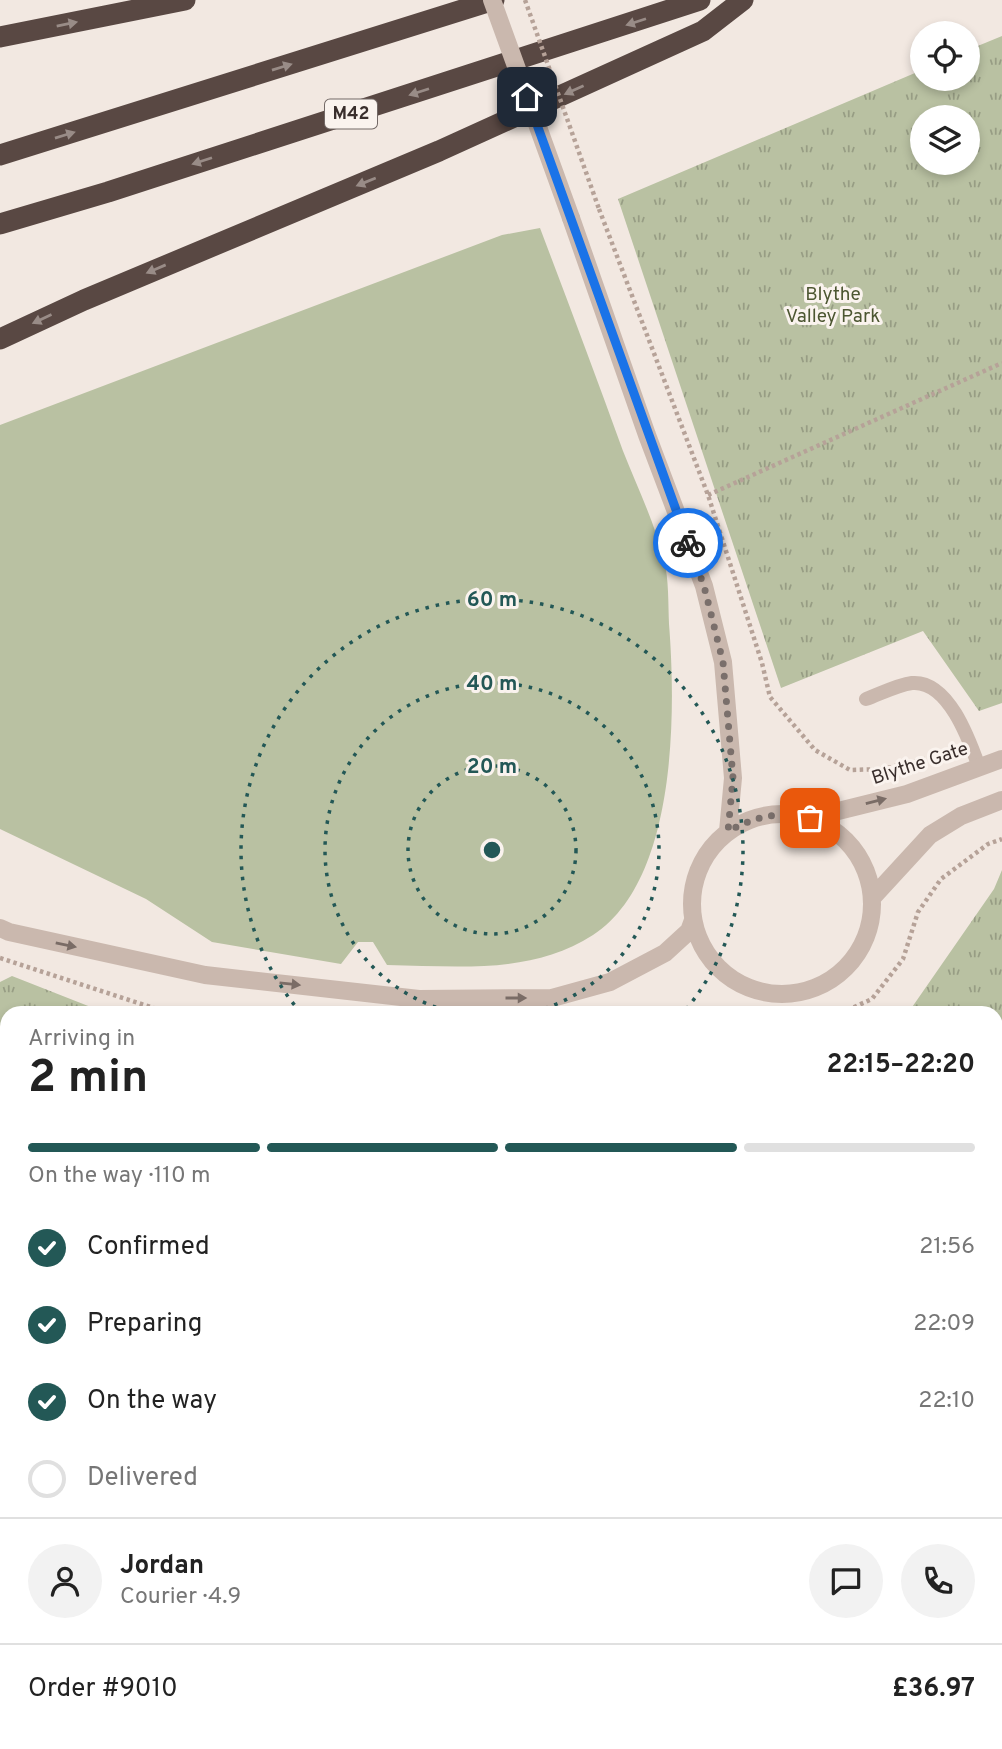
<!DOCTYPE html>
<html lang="en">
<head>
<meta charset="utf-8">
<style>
	:root { --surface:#fff; --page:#f2f2f2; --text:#222; --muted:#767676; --line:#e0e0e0; --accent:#235856 }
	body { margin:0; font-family:Overpass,sans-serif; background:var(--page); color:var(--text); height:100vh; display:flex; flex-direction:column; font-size:26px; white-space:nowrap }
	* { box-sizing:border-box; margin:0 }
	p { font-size:23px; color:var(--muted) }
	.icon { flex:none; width:38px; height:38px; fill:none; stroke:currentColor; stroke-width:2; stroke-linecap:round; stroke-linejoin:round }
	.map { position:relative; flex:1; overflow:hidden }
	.sheet { position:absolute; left:0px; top:1006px; width:1003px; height:744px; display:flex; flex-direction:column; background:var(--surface); border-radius:21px 21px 0 0; box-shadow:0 4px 10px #0003 }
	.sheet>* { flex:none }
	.tools { position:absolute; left:910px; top:21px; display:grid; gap:14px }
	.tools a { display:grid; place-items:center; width:70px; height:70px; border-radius:50%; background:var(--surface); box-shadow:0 4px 10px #0003; font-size:35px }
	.pin { position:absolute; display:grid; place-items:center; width:60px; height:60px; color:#fff; margin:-30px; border-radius:14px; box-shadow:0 4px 10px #0006 }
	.courier { position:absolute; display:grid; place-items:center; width:70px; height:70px; margin:-35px; border:5px solid #1a73e8; border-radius:50%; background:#fff; color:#222; box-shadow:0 2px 9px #0007 }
	.summary em { font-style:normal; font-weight:700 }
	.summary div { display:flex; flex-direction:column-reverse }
	.summary { display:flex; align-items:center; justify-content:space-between; height:119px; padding:0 28px }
	h1 { font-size:46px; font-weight:700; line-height:52px }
	.bar { display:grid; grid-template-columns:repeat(4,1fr); gap:10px 7px; align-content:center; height:84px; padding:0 28px }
	.bar i { height:9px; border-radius:5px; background:var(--line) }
	.bar .on { background:var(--accent) }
	.bar p { grid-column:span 4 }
	.line { display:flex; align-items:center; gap:18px; padding:0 28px; border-top:2px solid var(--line) }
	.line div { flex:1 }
	.round { display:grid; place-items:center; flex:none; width:74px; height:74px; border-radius:37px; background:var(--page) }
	ol { padding:0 28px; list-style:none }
	li { display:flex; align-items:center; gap:21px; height:77px }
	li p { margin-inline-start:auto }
	li .icon { padding:7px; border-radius:50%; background:var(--accent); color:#fff; stroke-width:4 }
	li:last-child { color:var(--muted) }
	li i { width:38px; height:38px; border:4px solid var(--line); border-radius:50% }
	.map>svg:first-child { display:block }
	.grass { fill:#b9c1a2 }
	.forest { fill:url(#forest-crowns) }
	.park { fill:url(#park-tufts); fill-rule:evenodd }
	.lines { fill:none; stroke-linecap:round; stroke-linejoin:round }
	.stream { stroke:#82adab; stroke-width:9 }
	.river { stroke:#82adab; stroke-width:51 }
	.path { stroke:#b6a298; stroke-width:4.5; stroke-dasharray:3.5 3.5; stroke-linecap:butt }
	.lane { stroke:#cab8ae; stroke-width:14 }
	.street { stroke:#cab8ae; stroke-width:18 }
	.highway { stroke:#594843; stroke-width:21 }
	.path-bridge { stroke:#b6a298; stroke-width:4.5; stroke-dasharray:3.5 3.5; stroke-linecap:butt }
	.street-bridge { stroke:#cab8ae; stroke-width:18 }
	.oneway { fill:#998c87 }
	.oneway2 { fill:#7a6c66 }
	.done { stroke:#7a6f6b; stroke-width:7; stroke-dasharray:0 12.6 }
	.route { stroke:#1a73e8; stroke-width:9 }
	.ring { fill:none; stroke:#235856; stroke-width:3.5; stroke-dasharray:3.5 7 }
	.labels { text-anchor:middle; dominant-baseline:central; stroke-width:6; stroke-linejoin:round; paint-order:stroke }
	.shield { fill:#faf3ee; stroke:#736966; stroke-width:2 }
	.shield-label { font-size:18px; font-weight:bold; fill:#392e2c }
	.park-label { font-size:19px; fill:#4c5631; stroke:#faf3ee }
	.street-label { font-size:19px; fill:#392e2c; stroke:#faf3ee }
	.centre { fill:#235856; stroke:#faf3ee; stroke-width:3.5 }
	.ring-label { font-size:21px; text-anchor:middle; font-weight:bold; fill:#235856; stroke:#faf3ee; stroke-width:6; stroke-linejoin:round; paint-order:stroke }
</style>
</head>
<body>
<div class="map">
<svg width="1002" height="1749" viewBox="0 0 1002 1749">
	<defs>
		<pattern id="forest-crowns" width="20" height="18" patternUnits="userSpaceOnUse" patternTransform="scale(1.75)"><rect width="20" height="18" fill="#b9c1a2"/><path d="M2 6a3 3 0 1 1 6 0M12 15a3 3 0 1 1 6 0" fill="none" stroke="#979d84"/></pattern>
		<pattern id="park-tufts" width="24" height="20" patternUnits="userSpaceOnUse" patternTransform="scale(1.75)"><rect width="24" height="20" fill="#b9c1a2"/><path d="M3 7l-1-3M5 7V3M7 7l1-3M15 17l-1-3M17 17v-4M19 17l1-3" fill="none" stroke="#979d84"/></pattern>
	</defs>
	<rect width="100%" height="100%" fill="#f2e8e1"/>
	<path class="grass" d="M 540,228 C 568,302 596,376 623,451 C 637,486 655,524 664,560 C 669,580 668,603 669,624 C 676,712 677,881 593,935 C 531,975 457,966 387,965 L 373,942 L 358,942 L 341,964 L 212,942 L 146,899 L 0,829 L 0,425 L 502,235 Z
		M 0,1555 L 7,1557 L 7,1743 L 551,1743 L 602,1749 L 0,1749 Z"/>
	<path class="forest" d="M 0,1426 L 7,1430 L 7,1643 L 0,1640 Z
		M 243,1743 L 955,1743 L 951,1749 L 251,1749 Z"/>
	<path class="park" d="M 1002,36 L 1002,703 L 979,711 L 923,631 L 781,688 L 618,199 L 922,70 L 922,79 L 968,79 L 968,50 ZM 922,117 L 968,117 L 968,163 L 922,163 Z
		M 1002,870 L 1002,1749 L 602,1749 L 551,1743 L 996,1743 L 996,1013 L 908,1013 L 994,889 Z
		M 12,976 L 106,1013 L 7,1013 L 7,1557 L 0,1555 L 0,982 Z"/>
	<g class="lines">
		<path class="stream" d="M 996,1600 L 1002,1596
			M 799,1749 L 801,1743"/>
		<path class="river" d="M 0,1555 L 7,1557
			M 551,1743 L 602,1749"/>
		<path class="path" d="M 599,209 L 708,495 L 762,663 L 770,697 L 815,750 L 850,770 L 883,769 L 941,755
			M 708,495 L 1002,363
			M 0,958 L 169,1013
			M 841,1013 L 872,999 L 903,959 L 918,912 L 941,879 L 988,844 L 1002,839
			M 847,1743 L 853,1749"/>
		<path class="lane" d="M 866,699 C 880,694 897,685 912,683 C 948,680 969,739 979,767"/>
		<path class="street" d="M 571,218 L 647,435 L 704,586 L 723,662 L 733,778 L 728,831
			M692 904a90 90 0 1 1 180 0a90 90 0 1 1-180 0Z
			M 810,818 L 907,794 L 1002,759
			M 873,897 L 930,835 L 961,816 L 1002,800
			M 0,928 L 9,932 L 205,975 L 419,999 L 552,998 L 610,982 L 665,953 L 689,931 L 693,920"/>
		<path class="highway" d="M 0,37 L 185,0
			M 0,155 L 494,0
			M 0,224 L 108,192 L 700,0
			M 0,339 L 84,300 L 439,151 L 703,31 L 743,0"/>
		<path class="path-bridge" d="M 525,0 L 599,209"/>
		<path class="street-bridge" d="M 492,0 L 571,218"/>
	</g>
	<defs><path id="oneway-solid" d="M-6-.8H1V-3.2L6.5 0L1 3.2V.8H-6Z" transform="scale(1.75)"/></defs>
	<g class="oneway">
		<use href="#oneway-solid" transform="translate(636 22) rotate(162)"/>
		<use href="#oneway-solid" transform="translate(67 24) rotate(-11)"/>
		<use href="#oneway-solid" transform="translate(282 67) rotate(-17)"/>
		<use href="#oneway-solid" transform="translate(574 90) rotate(156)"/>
		<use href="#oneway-solid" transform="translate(419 92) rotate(162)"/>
		<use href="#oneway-solid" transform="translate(65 135) rotate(-17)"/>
		<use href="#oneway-solid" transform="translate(202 161) rotate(162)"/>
		<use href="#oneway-solid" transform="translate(366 182) rotate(158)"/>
		<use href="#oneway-solid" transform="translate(156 269) rotate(157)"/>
		<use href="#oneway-solid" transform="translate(42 319) rotate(155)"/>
	</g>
	<g class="oneway2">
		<use href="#oneway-solid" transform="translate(876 801) rotate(-14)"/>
		<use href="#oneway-solid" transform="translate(66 945) rotate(12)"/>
		<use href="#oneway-solid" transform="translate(290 984) rotate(6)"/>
		<use href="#oneway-solid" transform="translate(516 998)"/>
	</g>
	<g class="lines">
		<path class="done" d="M 688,543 L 704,586 L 723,662 L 733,778 L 728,831 C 761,815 773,812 810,818"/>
		<path class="route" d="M 527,97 L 688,543"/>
	</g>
	<g class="ring">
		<circle cx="492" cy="850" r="84"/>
		<path d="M456 1013A167 167 0 1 1 528 1013"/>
		<path d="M301 1013A251 251 0 1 1 683 1013"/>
	</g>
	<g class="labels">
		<rect class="shield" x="325" y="99.5" width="52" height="29" rx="5"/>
		<g class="shield-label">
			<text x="351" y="114">M42</text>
		</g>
		<g class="park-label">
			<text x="833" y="295">Blythe<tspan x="833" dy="22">Valley Park</tspan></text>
		</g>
		<g class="street-label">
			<text transform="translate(920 764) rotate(-18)">Blythe Gate</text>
		</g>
	</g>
	<circle cx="492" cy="850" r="10" class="centre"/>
	<g class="ring-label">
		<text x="492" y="606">60 m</text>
		<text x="492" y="690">40 m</text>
		<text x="492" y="773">20 m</text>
	</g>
</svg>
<div class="tools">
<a><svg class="icon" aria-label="locate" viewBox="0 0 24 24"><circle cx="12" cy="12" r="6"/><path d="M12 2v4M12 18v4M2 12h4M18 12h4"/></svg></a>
<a><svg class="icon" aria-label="layers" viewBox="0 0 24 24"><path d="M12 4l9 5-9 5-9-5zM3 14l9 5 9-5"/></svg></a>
</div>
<div class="pin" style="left:810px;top:818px;background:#ea580c"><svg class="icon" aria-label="bag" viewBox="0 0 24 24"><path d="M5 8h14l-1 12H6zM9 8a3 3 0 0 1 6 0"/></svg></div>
<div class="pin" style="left:527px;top:97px;background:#1f2937"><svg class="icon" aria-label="home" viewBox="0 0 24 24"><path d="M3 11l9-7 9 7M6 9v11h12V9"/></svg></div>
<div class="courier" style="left:688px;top:543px"><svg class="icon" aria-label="bike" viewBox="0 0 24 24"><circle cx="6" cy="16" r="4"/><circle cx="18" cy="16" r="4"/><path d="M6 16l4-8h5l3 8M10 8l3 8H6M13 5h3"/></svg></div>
<section class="sheet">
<div class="summary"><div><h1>2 min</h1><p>Arriving in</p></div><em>22:15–22:20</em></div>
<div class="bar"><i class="on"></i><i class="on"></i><i class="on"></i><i></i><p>On the way · 110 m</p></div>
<ol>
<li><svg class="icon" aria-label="check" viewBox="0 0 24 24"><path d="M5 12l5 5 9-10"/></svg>Confirmed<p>21:56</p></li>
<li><svg class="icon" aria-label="check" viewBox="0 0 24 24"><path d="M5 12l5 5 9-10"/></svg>Preparing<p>22:09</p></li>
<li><svg class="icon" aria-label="check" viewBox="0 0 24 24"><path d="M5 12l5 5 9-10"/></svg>On the way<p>22:10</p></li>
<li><i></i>Delivered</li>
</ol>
<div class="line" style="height:126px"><a class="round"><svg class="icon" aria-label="person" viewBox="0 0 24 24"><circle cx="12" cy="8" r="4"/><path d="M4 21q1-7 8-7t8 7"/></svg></a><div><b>Jordan</b><p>Courier · 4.9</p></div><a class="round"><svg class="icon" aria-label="chat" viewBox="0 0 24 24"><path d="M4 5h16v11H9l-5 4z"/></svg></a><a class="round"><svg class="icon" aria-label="phone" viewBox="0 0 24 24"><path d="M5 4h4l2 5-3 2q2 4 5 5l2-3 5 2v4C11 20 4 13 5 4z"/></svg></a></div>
<div class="line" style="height:91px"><div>Order #9010</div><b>£36.97</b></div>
</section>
</div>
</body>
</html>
